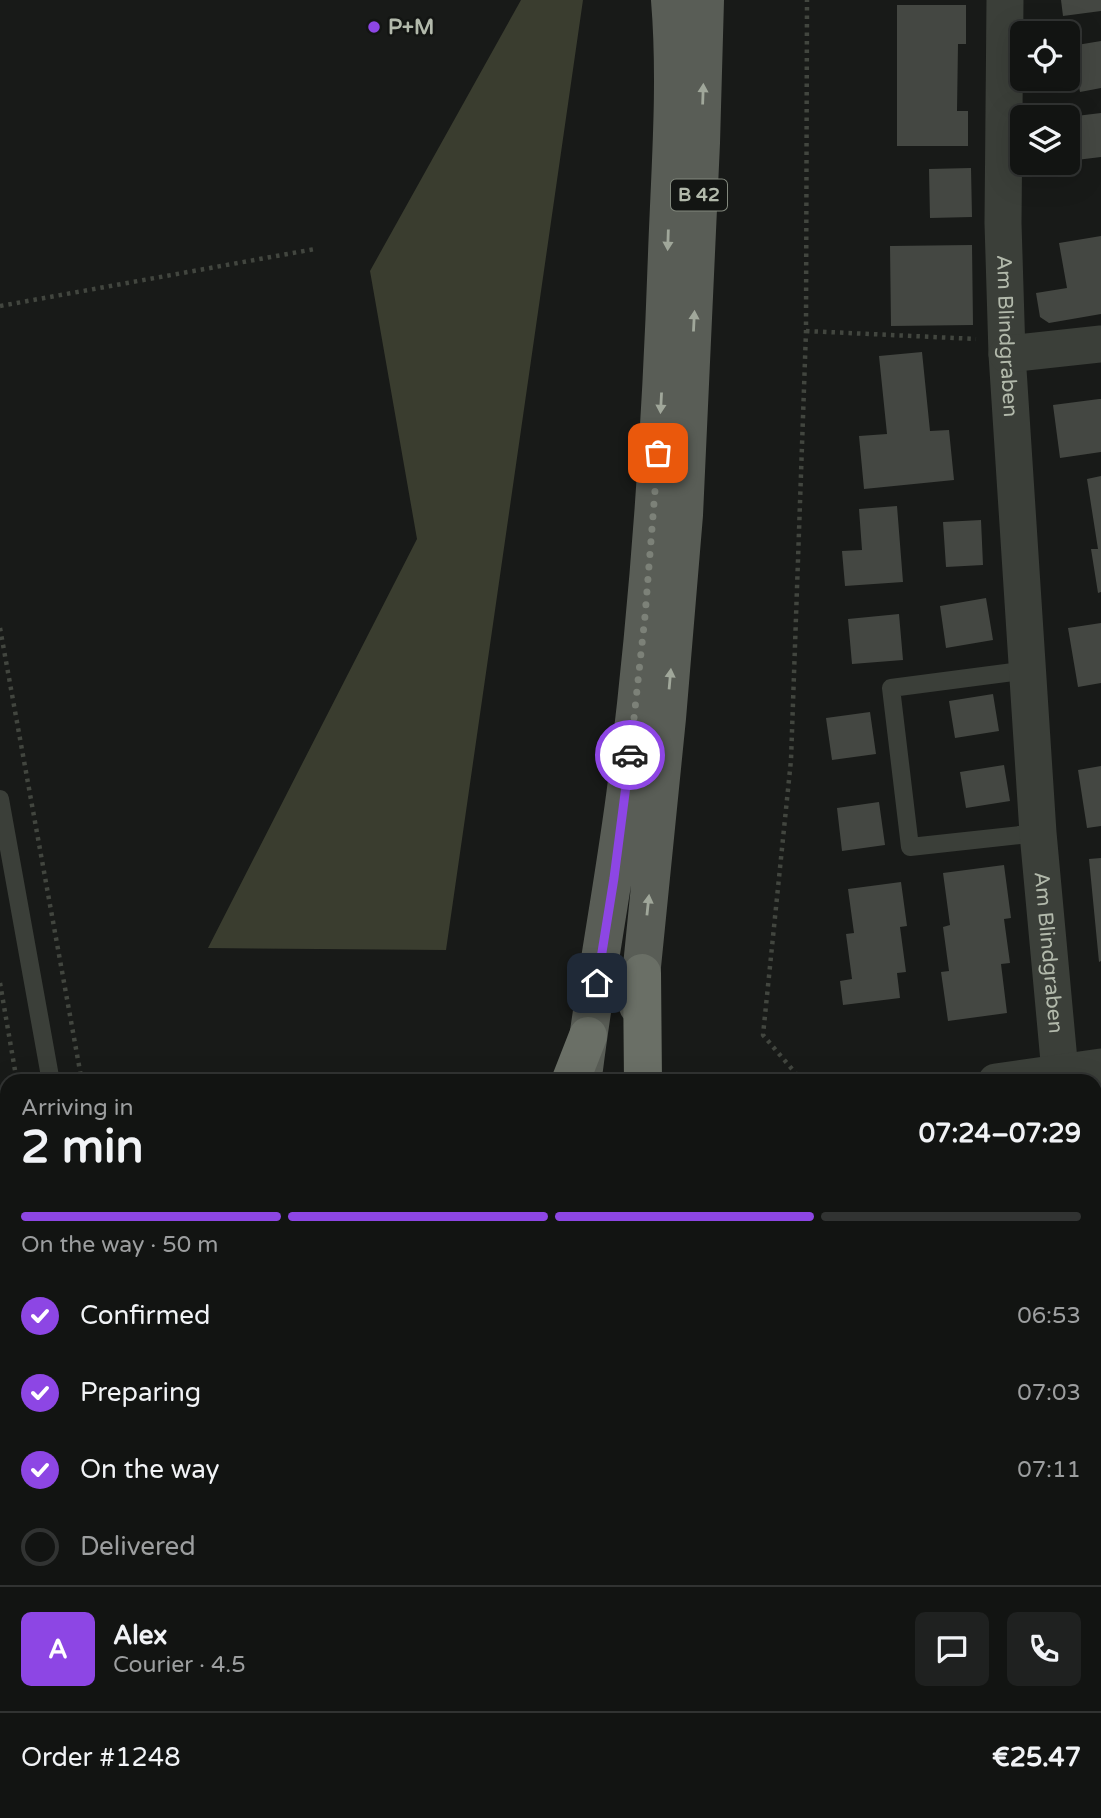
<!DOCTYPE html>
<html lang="en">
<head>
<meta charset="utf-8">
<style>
	:root { --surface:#121412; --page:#1f2120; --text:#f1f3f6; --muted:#9c9e9f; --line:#313332; --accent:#8d46e4 }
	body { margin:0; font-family:"Varela Round",sans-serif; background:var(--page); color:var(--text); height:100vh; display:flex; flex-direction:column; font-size:26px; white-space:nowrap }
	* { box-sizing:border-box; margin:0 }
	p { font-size:23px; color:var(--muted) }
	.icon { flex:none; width:38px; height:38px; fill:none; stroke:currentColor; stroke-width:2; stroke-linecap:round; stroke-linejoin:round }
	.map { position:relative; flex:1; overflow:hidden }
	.drawer { position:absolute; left:0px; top:1074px; width:1102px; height:744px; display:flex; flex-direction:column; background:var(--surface); border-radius:21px 21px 0 0; box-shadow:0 7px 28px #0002,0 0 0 2px var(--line) }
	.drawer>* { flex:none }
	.tools { position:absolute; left:1010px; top:21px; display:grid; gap:14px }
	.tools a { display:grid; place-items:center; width:70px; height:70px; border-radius:10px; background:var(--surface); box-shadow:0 7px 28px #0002,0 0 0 2px var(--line); font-size:35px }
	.pin { position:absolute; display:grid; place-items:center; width:60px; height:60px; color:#fff; margin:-30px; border-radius:14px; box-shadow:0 4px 10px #0006 }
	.courier { position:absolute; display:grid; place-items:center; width:70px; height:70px; margin:-35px; border:5px solid #8d46e4; border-radius:50%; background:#fff; color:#222; box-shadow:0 2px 9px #0007 }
	.head em { font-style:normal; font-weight:800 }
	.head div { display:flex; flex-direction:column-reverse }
	.head { display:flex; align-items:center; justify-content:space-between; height:119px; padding:0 21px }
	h1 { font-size:46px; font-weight:800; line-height:52px }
	.bar { display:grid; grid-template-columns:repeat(4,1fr); gap:10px 7px; align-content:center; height:84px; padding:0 21px }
	.bar i { height:9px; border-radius:5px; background:var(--line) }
	.bar .on { background:var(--accent) }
	.bar p { grid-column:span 4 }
	.line { display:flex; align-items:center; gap:18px; padding:0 21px; border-top:2px solid var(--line) }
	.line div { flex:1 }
	.round { display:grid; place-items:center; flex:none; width:74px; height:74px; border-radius:10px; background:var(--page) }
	ol { padding:0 21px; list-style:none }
	li { display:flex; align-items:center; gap:21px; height:77px }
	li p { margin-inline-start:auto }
	li .icon { padding:7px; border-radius:50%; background:var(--accent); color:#fff; stroke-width:4 }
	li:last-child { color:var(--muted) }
	li i { width:38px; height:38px; border:4px solid var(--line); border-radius:50% }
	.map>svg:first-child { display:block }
	.green { fill:#32282a }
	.water { fill:#3a3d2f }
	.building { fill:#444742 }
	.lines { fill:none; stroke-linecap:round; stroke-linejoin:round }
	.path { stroke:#42463f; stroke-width:4.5; stroke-dasharray:3.5 5; stroke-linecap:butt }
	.service { stroke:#3b3f39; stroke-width:18 }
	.minor { stroke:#3b3f39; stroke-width:37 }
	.primary { stroke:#595d56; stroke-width:38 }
	.motorway { stroke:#6a6f66; stroke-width:38 }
	.oneway { fill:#a0a79a }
	.done { stroke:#7c8178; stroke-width:7; stroke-dasharray:0 12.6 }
	.route { stroke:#8d46e4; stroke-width:9 }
	.poi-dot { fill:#8d46e4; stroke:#131513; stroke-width:2.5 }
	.labels { text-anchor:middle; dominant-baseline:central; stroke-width:5; stroke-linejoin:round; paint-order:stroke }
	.shield { fill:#131513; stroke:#82887d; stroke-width:2 }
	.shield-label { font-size:19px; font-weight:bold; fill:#b2b9ab }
	.poi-label { font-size:21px; font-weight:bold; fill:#b2b9ab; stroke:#131513; text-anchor:start }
	.street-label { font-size:21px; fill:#b2b9ab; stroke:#131513 }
</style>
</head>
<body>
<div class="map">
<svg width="1101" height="1818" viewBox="0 0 1101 1818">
	<rect width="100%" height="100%" fill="#181a18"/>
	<path class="green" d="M 7,1379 L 7,1654 L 0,1648 L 0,1390 Z
		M 1096,1430 L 1101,1434 L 1101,1629 L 1096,1635 Z"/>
	<path class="water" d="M 521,0 L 583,0 L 446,950 L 208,948 L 417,539 L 370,271 Z"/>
	<path class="building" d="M 1061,0 L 1101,0 L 1101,11 L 1063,16 Z
		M 897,5 L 966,5 L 966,44 L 958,44 L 957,111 L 968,111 L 968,146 L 897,146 Z
		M 1101,41 L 1101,88 L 1080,92 L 1071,46 Z
		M 1101,113 L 1101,157 L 1068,161 L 1068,117 Z
		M 971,168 L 972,217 L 930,218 L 929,169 Z
		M 1101,236 L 1101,314 L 1049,323 L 1040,317 L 1036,293 L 1067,288 L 1059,243 Z
		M 972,245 L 973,325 L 891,326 L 890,246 Z
		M 922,352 L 930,431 L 949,430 L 954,480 L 864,489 L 859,436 L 887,434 L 879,356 Z
		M 1099,399 L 1101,399 L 1101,452 L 1060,458 L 1053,405 Z
		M 1101,476 L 1101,592 L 1098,593 L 1091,549 L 1098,549 L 1087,479 Z
		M 897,506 L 903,582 L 845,586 L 842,551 L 862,550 L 859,509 Z
		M 981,520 L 983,565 L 946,567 L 943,522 Z
		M 986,598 L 993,640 L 946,648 L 940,606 Z
		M 899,614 L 903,660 L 852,664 L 848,619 Z
		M 1101,623 L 1101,683 L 1078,687 L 1068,628 Z
		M 993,694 L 999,731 L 955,738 L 949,701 Z
		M 870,712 L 876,754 L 832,760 L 826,718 Z
		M 1004,765 L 1010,801 L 966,808 L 960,772 Z
		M 1101,766 L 1101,826 L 1087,828 L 1078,770 Z
		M 879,802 L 885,845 L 842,851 L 837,808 Z
		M 1101,858 L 1101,961 L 1099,962 L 1089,859 Z
		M 1004,865 L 1011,918 L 1004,919 L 1010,963 L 1001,964 L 1007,1013 L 948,1021 L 941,972 L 949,971 L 943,927 L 950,925 L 943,873 Z
		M 901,882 L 907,926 L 900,927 L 906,972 L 897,973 L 900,998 L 843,1005 L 840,981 L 852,979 L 846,934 L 854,933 L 848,889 Z
		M 1096,1112 L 1101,1113 L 1101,1199 L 1096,1199 Z
		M 1096,1224 L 1101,1224 L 1101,1291 L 1096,1289 Z"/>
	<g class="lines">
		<path class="path" d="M 0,306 L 315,249
			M 806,331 L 976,339
			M 0,628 L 82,1082
			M 0,983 L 17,1082
			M 803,1082 L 763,1035 L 791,760 L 806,331 L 807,0
			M 1096,1305 L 1101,1308"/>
		<path class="service" d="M 1028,670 L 891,688 L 910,847 L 1038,833
			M 0,799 L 51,1082
			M 0,1184 L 7,1180"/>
		<g class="minor">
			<path id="s1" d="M 1005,0 L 1003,223 L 1007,354 L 1038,833 L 1060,1072"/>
			<path d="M 1007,354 L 1101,344"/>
			<path d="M 996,1082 L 1101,1067"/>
		</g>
		<path class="primary" d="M 638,1006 L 667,718 L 684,515 L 701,143 L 705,0
			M 584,1069 C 596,973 615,877 627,781 C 649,606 661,430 667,254 C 670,170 677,84 670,0
			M 496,1818 L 497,1811
			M 557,1818 L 557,1811"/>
		<path class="motorway" d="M 642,973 L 643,1082
			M 570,1082 L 588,1036
			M 0,1293 L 7,1287
			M 0,1331 L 7,1325
			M 1096,1368 L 1101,1371
			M 1096,1405 L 1101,1409
			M 1096,1653 L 1101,1649
			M 0,1674 L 7,1679
			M 1096,1693 L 1101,1693
			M 0,1744 L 7,1744
			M 1096,1778 L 1101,1777
			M 218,1818 L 365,1811"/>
	</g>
	<defs><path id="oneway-solid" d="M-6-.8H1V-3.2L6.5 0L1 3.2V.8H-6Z" transform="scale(1.75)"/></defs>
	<g class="oneway">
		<use href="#oneway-solid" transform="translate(703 94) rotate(-88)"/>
		<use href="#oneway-solid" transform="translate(668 240) rotate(92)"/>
		<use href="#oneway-solid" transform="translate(694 321) rotate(-87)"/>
		<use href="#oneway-solid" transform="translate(661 403) rotate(93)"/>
		<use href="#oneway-solid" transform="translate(670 679) rotate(-85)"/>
		<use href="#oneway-solid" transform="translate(648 905) rotate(-84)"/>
	</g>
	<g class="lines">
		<path class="done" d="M 630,755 L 645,616 L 658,453"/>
		<path class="route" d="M 597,983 L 614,878 L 630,755"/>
	</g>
	<circle class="poi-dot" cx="374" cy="27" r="7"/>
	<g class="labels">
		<rect class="shield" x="671" y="179.5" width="56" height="31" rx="5"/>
		<g class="shield-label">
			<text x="699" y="195">B 42</text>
		</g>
		<g class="poi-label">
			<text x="388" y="27">P+M</text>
		</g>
		<g class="street-label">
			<text stroke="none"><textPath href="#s1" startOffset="336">Am Blindgraben</textPath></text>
			<text stroke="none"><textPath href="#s1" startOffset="954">Am Blindgraben</textPath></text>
		</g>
	</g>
</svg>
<div class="tools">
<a><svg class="icon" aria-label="locate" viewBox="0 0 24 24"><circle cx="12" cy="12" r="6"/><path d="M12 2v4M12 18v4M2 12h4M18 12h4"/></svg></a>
<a><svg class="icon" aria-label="layers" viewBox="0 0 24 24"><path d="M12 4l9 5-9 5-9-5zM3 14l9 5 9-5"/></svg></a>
</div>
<div class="pin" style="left:658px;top:453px;background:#ea580c"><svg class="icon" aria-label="bag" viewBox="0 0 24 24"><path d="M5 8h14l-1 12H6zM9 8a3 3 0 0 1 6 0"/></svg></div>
<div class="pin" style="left:597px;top:983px;background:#1f2937"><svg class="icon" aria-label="home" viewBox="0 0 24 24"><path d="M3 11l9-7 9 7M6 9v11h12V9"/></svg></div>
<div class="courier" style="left:630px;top:755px"><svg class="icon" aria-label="car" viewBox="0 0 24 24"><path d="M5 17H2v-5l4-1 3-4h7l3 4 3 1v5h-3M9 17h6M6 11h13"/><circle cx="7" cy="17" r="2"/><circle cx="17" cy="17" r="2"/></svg></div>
<section class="drawer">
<div class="head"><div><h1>2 min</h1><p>Arriving in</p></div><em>07:24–07:29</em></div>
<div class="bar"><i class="on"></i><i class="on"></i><i class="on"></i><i></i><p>On the way · 50 m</p></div>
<ol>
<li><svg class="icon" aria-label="check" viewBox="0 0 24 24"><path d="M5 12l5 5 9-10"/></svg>Confirmed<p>06:53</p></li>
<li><svg class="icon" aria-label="check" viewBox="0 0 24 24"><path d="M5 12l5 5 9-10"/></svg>Preparing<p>07:03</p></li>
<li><svg class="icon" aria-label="check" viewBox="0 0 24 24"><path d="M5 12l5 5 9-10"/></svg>On the way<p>07:11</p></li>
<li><i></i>Delivered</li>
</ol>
<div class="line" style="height:126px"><b class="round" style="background:var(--accent);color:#fff">A</b><div><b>Alex</b><p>Courier · 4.5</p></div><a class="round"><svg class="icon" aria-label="chat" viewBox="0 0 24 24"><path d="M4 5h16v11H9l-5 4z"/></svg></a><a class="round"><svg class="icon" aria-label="phone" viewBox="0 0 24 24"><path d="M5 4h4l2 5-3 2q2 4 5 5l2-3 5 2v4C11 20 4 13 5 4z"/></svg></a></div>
<div class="line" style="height:91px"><div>Order #1248</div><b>€25.47</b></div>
</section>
</div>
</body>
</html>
